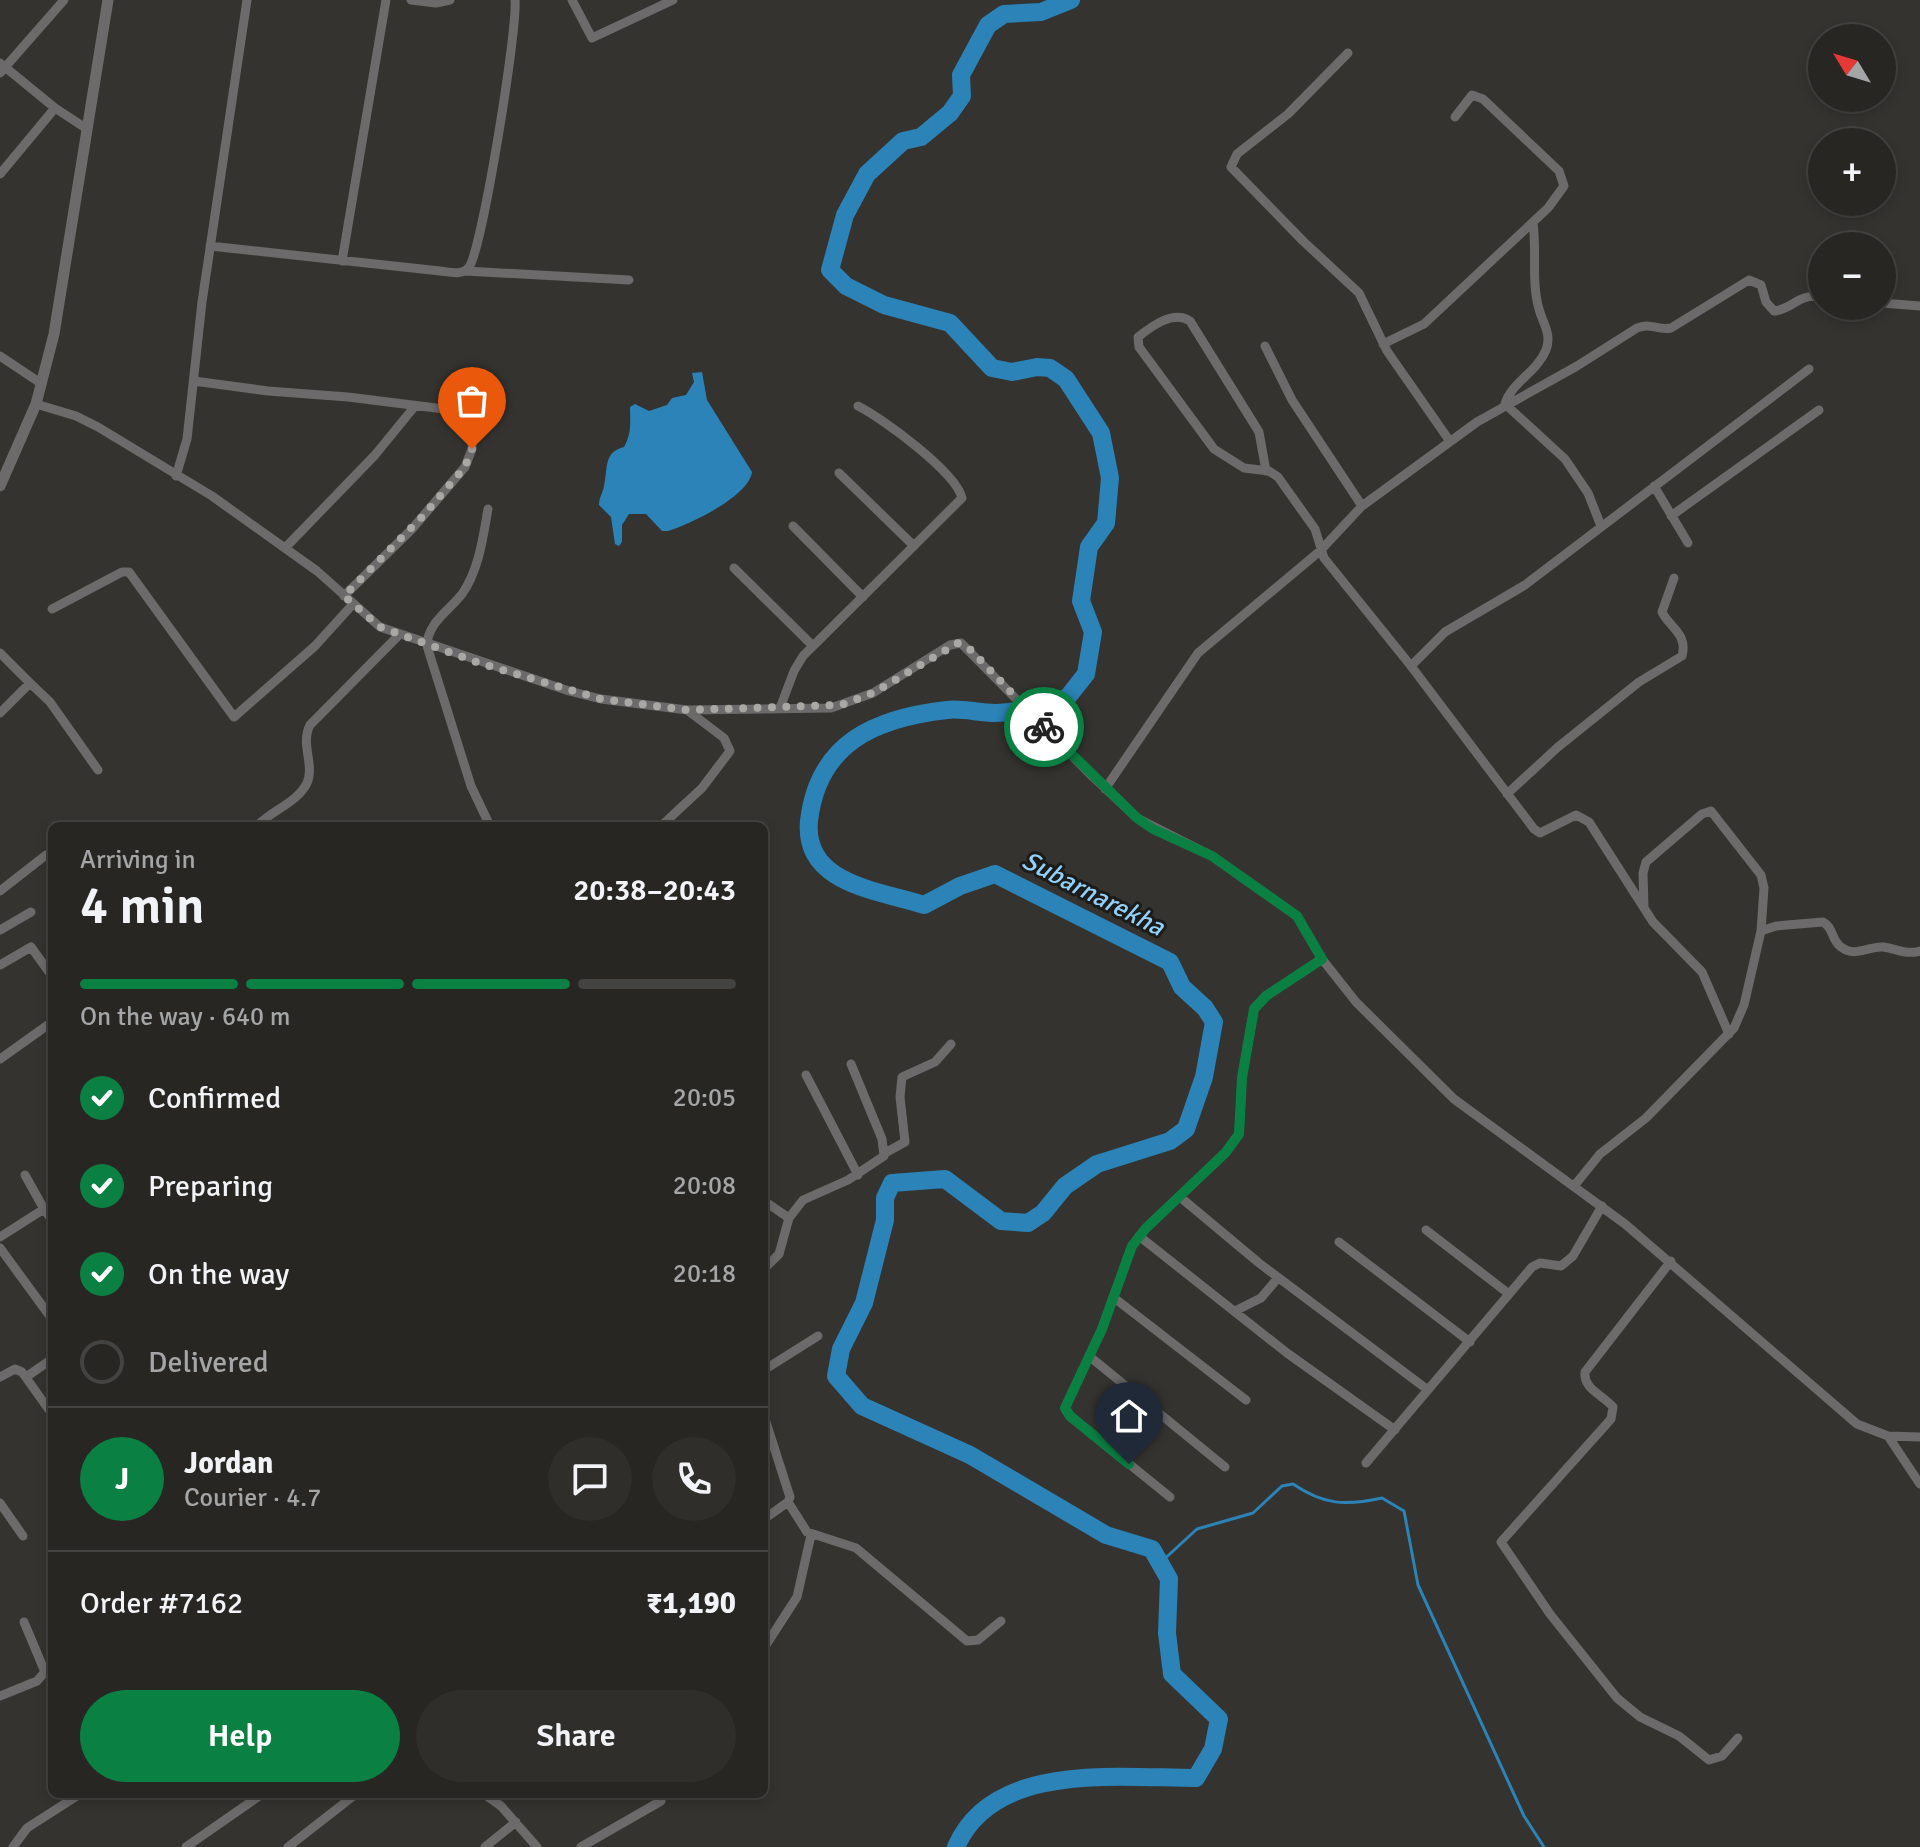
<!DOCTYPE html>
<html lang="en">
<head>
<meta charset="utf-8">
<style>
	:root { --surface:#272623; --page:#2f2e2b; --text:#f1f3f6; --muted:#a4a5a6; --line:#434341; --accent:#0b8043 }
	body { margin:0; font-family:Signika,sans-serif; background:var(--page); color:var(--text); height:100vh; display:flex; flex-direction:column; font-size:30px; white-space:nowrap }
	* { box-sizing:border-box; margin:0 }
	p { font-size:26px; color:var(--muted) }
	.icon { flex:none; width:44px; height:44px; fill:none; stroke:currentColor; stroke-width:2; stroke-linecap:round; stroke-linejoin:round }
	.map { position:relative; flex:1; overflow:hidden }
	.sheet { position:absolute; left:48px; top:822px; width:720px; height:976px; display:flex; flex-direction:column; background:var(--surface); border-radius:12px; box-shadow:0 4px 12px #0003,0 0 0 2px var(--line) }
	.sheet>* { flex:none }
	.needle { width:52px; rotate:308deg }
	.fabs { position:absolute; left:1808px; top:24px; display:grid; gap:16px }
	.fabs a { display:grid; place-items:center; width:88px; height:88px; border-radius:50%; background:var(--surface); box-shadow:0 4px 12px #0003,0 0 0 2px var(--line); font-size:40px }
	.pin { position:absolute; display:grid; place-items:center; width:68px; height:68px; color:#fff; margin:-82px -34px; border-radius:50% 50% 50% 0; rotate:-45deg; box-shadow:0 0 8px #0007 }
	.pin .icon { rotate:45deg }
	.courier { position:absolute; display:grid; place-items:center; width:80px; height:80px; margin:-40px; border:6px solid #0b8043; border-radius:50%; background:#fff; color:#222; box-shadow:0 2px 10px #0007 }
	.overview em { font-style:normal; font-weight:600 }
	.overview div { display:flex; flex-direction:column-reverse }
	.overview { display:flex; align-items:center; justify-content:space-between; height:136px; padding:0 32px }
	h1 { font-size:52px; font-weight:600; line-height:60px }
	.bar { display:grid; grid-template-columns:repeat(4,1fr); gap:12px 8px; align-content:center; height:96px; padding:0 32px }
	.bar i { height:10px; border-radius:6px; background:var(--line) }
	.bar .on { background:var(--accent) }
	.bar p { grid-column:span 4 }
	.line { display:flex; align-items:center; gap:20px; padding:0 32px; border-top:2px solid var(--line) }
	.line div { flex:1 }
	.round { display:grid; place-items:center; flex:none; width:84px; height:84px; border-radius:42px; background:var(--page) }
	ol { padding:0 32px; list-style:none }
	li { display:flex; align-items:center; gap:24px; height:88px }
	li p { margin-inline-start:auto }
	li .icon { padding:8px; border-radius:50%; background:var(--accent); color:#fff; stroke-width:4 }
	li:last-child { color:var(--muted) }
	li i { width:44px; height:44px; border:4px solid var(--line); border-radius:50% }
	.button { display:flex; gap:16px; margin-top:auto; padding:16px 32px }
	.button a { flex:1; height:92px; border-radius:48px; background:var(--accent); color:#fff; font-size:32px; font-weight:600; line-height:92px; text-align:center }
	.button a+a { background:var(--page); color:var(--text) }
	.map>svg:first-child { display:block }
	.water { fill:#2b83b8 }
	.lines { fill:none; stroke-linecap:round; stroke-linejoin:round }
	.stream { stroke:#2b83b8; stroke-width:3 }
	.river { stroke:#2b83b8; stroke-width:18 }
	.minor { stroke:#6c6a6a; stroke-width:9 }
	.tertiary { stroke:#6c6a6a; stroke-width:11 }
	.done { stroke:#a8a8a5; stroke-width:8; stroke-dasharray:0 14.4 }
	.route { stroke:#0b8043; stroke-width:10 }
	.labels { text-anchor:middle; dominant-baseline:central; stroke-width:6; stroke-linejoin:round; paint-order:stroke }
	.water-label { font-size:26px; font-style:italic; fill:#93d1fb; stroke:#1b1b19 }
</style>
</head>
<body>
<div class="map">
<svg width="1920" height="1847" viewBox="0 0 1920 1847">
	<rect width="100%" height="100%" fill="#34332f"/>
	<path class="water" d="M 702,372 L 707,400 L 752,472 C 749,496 691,524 668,531 L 662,531 L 646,514 L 629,514 L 622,525 L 622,542 L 619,546 L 615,544 L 611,517 L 599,505 C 599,497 603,493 604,486 C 608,469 603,452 624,447 C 632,433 630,422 630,407 L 635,404 L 649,411 L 667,405 L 672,398 L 686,395 L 694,382 L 692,373 Z"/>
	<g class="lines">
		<path class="stream" d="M 1160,1563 L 1197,1529 L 1253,1513 L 1282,1486 L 1293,1484 C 1324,1505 1345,1506 1382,1498 L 1404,1511 L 1418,1585 L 1524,1816 L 1544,1847"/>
		<path class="river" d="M 956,1847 C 993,1761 1119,1778 1196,1778 L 1213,1749 L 1219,1719 L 1172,1674 L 1167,1633 L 1169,1579 L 1152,1549 L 1106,1535 L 970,1455 L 862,1406 L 836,1376 L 841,1349 L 864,1303 L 885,1220 L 885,1198 L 892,1183 L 945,1179 L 1001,1221 L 1028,1223 L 1043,1213 L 1065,1186 L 1097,1164 L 1170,1141 L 1186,1129 L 1204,1077 L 1214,1022 L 1205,1008 L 1182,987 L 1170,962 L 995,874 L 960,886 L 924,905 C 877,890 803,884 809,821 C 818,743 875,718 947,710 C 962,708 979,713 995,713 C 1019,713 1044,704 1067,698 L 1086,674 L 1093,632 L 1081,601 L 1089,547 L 1106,523 L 1110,478 L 1101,433 L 1066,379 L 1050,368 L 1037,367 L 1012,372 L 992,368 L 950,323 L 884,305 L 846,286 L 830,270 L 845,215 L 867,174 L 903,141 L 921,137 L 950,113 L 962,96 L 961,75 L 988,25 L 1004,14 L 1041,12 L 1071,0"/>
		<path class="minor" d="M 411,0 L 436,3 L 450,0
			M 572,0 L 592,38 L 673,0
			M 1348,53 L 1288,114 L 1237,154 L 1231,167 L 1303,241 L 1359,293 L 1387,351 L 1449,440
			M 0,63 L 55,108 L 87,129
			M 0,73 L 64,0
			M 0,174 L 55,108
			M 1533,223 C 1537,251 1531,282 1539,309 C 1543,324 1552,334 1546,350 C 1537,372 1511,383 1505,404 L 1565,459 L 1588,493 L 1601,526
			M 210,246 L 440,271 C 449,272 463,276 469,267 C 482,250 518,28 515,0
			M 342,261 L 386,0
			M 465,271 L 629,280
			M 1882,303 L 1920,306
			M 1383,344 L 1424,324 L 1548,208 L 1564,186 L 1559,171 L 1483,99 L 1472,95 L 1455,117
			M 1265,346 L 1292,400 L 1362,506
			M 0,356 L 42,384
			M 194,381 L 268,391 L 348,397 L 452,410 L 473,417 L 472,449 L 465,467 L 412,529 L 344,596
			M 36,404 L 76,416 L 98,427 L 212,496 L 317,571 L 380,627 L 569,691 L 601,699 L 687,710 L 831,708 L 873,693 L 950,645 L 961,643 L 1092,776 L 1137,818 L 1212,856 L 1297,916 L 1322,959 L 1356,1002 L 1454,1099 L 1625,1224 L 1857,1424 L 1888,1436 L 1920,1437
			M 1266,471 L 1259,432 L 1190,321 C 1173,310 1152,326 1138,337 L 1139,347 L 1214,449 L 1244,468 L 1269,471 L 1278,477 L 1315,529 L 1324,558 L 1411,666 L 1534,829 L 1540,833 L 1576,815 L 1589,822 L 1653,922 L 1702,972 L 1729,1034
			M 839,473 L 914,546
			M 176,476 L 187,439 L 202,302 L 247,0
			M 1654,486 L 1688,543
			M 488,509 C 483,537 479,570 462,594 C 449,611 427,623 427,646 L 471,786 L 490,826
			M 1671,516 L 1819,410
			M 793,526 L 863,597
			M 286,547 L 375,455 L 415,406
			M 734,568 L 813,646
			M 52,609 L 122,572 L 129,572 L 234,717 L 315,646 L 353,604
			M 0,653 L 30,683 L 0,713
			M 1411,666 L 1445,632 L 1525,585 L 1809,369
			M 30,683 L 50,702 L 98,770
			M 780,708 L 794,671 L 803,656 L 962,498 C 956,472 882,418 858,406
			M 1105,789 L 1198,653 L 1320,551 L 1362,506 L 1477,422 L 1577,366 L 1637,328 C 1650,322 1658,331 1671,328 L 1749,280 L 1761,285 L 1766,302 L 1774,311 C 1794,309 1797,293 1822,297
			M 1507,794 L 1558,747 L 1639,682 L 1682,656 C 1688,634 1670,628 1662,612 L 1674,578
			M 257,826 C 271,811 298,802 307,783 C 315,765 300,744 310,725 L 398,636
			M 661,826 L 702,788 L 730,751 L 724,738 L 687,710
			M 0,891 L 46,855
			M 1644,907 L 1643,873 L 1646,862 L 1702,814 L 1711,811 L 1761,875 L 1764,888 L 1761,931
			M 0,930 L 31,912
			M 0,965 L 31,947 L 52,976
			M 0,1059 L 52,1022
			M 806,1075 L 858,1175
			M 885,1153 L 905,1142 L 900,1097 L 902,1077 L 935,1062 L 951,1044
			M 1574,1186 L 1600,1154 L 1646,1118 L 1734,1028 L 1744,1005 L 1761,931 L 1776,926 L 1823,922 C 1834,928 1831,940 1841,947 C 1855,958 1868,946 1883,947 C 1898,949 1905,955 1920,951
			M 1180,1197 L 1259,1263 L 1428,1390
			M 764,1201 L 789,1218
			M 44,1209 L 52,1220
			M 1426,1230 L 1509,1294
			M 1139,1236 L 1287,1353 L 1395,1430
			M 0,1237 L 44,1209 L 25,1175
			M 1339,1242 L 1470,1342
			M 0,1248 L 52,1319
			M 1671,1261 L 1585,1372 C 1583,1389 1603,1395 1613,1407 L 1611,1419 L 1501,1542 L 1550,1614 L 1617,1698 L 1640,1717 L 1679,1736 L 1709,1760 L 1722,1756 L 1738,1738
			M 764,1269 L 779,1254 L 789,1218 L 803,1200 L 848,1180 L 884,1156 L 882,1139 L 851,1064
			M 1113,1297 L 1246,1400
			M 1235,1311 L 1261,1298 L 1278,1278
			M 1089,1356 L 1225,1467
			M 764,1370 L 818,1336
			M 0,1377 L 15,1369 L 22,1372 L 52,1414
			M 26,1377 L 52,1359
			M 764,1416 L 790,1497 L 788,1502 L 764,1519
			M 1888,1436 L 1920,1484
			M 1366,1463 L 1532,1267 L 1540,1263 L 1561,1266 L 1573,1256 L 1602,1206
			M 1170,1497 L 1070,1416 L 1065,1408 L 1102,1329 L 1132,1246 L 1146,1228 L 1226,1152 L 1239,1134 L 1242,1078 L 1254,1009 L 1266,996 L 1322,959
			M 788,1502 L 807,1532 L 856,1548 L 967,1641 L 978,1640 L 1001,1621
			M 0,1503 L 23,1536
			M 764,1648 L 797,1597 L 811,1535
			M 0,1696 L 37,1681 L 45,1672 L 24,1622
			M 484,1794 L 501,1806 L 537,1847
			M 13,1847 L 27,1828 L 80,1794
			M 186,1847 L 262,1794
			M 288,1847 L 356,1794
			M 485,1847 L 516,1822
			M 581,1847 L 661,1801"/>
		<path class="tertiary" d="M 0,486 L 36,404 L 54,334 L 108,0"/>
	</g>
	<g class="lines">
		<path class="done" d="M 472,449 L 465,467 L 422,517 L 344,596 L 380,627 L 479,663 L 601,699 L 687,710 L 841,705 L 873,693 L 958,643 L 971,650 L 1044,727"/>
		<path class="route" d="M 1044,727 L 1137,818 L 1153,829 L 1212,856 L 1297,916 L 1322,959 L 1266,996 L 1254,1009 L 1242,1078 L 1239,1134 L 1226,1152 L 1146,1228 L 1132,1246 L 1102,1329 L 1065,1408 L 1070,1416 L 1129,1464"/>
	</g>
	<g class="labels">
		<g class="water-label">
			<text transform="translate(1093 894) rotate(27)">Subarnarekha</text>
		</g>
	</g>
</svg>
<div class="fabs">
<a><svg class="needle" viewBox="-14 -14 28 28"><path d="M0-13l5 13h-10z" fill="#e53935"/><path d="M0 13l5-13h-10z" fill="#a4a5a6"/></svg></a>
<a>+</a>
<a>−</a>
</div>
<div class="pin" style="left:472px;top:449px;background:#ea580c"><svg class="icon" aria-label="bag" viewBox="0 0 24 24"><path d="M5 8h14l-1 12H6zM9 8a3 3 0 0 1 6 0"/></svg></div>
<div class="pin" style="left:1129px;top:1464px;background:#1f2937"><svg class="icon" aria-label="home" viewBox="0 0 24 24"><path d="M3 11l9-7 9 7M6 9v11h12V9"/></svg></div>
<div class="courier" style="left:1044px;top:727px"><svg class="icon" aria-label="bike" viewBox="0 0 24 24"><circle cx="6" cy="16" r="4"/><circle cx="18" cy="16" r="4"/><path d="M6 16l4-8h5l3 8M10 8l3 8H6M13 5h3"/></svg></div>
<section class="sheet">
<div class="overview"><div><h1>4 min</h1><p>Arriving in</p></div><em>20:38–20:43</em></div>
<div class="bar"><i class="on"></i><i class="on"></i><i class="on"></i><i></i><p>On the way · 640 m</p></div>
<ol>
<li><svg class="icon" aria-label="check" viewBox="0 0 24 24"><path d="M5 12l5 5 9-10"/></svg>Confirmed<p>20:05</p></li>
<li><svg class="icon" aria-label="check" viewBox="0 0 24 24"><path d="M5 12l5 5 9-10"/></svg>Preparing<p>20:08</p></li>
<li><svg class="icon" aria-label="check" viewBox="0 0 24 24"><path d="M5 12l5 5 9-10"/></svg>On the way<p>20:18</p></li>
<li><i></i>Delivered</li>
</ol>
<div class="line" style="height:144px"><b class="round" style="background:var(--accent);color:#fff">J</b><div><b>Jordan</b><p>Courier · 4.7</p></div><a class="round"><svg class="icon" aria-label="chat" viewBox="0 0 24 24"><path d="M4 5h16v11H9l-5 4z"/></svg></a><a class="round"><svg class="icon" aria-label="phone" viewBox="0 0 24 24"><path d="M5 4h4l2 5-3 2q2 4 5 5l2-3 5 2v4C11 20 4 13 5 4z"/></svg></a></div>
<div class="line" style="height:104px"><div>Order #7162</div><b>₹1,190</b></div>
<div class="button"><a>Help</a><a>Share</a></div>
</section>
</div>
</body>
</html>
